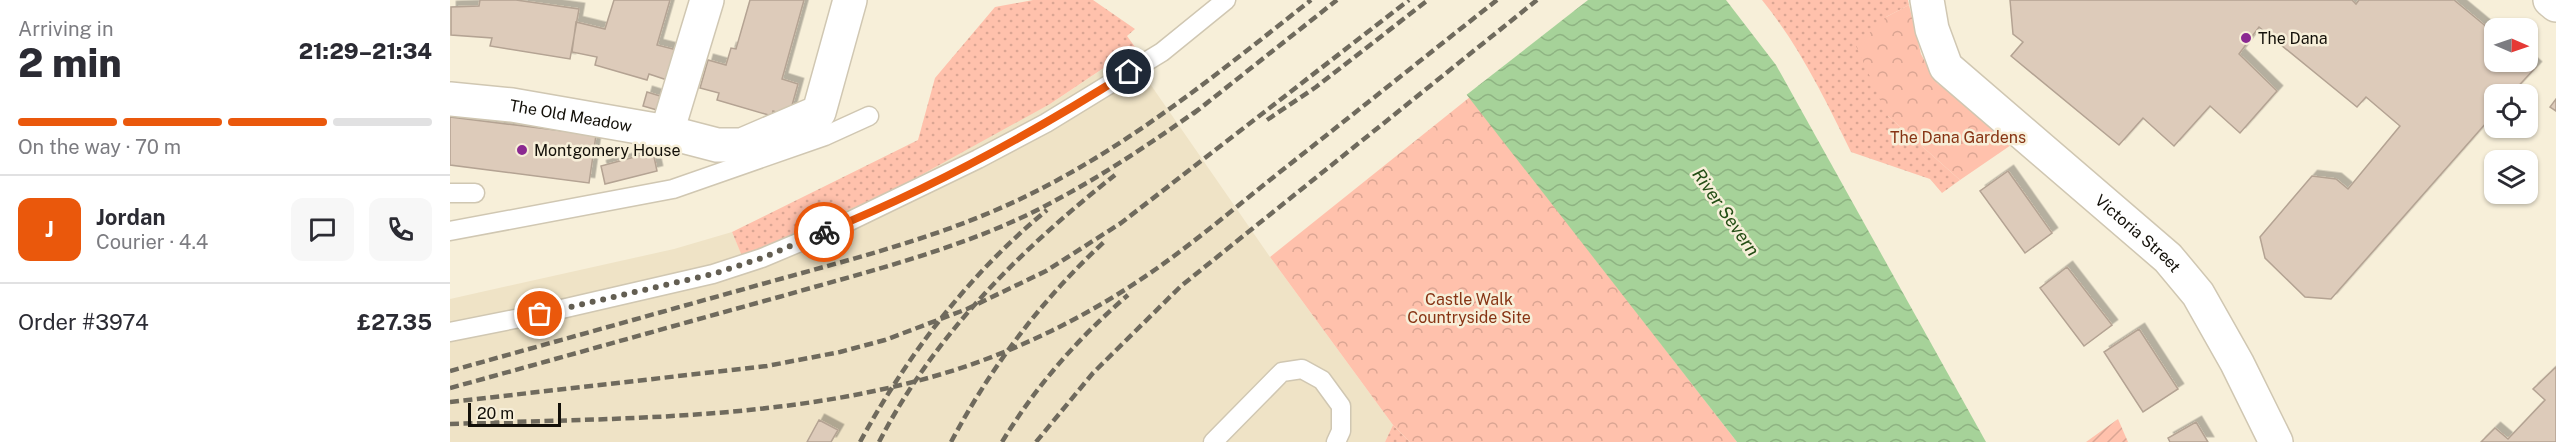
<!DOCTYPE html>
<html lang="en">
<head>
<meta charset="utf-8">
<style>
	:root { --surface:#fff; --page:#f7f7f7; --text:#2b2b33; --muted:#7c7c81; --line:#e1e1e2; --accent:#ea580c }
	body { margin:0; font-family:"Public Sans",sans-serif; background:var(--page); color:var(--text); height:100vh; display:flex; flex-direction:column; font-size:22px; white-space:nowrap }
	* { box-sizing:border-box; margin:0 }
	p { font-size:20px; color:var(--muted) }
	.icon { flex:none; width:33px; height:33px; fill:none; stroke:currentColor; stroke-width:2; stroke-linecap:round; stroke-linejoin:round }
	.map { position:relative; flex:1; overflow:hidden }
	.drawer { display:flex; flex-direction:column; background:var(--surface); width:450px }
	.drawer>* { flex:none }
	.needle { width:39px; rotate:92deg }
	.buttons { position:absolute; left:2034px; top:18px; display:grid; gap:12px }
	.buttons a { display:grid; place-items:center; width:54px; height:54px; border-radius:12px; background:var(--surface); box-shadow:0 2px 4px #0004; font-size:30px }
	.scale { position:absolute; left:18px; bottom:15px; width:93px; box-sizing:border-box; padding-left:6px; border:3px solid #131009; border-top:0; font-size:16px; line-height:21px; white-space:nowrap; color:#131009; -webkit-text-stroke:4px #f7efd9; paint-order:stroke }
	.pin { position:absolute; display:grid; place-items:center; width:51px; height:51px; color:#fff; margin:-26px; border:3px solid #fff; border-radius:50%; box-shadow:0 2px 6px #0007 }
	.courier { position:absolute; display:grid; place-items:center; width:60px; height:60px; margin:-30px; border:4px solid #ea580c; border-radius:50%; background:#fff; color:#222; box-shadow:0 2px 8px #0007 }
	.overview em { font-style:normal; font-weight:800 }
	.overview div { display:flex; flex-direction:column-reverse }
	.overview { display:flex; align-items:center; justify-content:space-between; height:102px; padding:0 18px }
	h1 { font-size:39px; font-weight:800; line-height:45px }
	.bar { display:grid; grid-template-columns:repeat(4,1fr); gap:9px 6px; align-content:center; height:72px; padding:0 18px }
	.bar i { height:8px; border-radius:4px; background:var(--line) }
	.bar .on { background:var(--accent) }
	.bar p { grid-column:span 4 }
	.line { display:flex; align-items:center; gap:15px; padding:0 18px; border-top:2px solid var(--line) }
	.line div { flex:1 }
	.round { display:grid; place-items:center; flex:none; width:63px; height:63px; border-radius:12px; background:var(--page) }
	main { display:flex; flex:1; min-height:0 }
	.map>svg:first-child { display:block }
	.built { fill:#efe3c6 }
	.grass { fill:url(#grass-dots) }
	.park { fill:url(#park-crowns) }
	.garden { fill:url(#garden-furrows) }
	.water { fill:url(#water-waves) }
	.pier { fill:#f7efd9 }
	.building { fill:#ddcbba; stroke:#b4a393; stroke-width:1.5; filter:url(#shadow) }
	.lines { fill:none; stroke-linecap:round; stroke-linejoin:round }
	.lane-casing { stroke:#d0c7b2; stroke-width:21 }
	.street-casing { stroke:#d0c7b2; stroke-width:36 }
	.lane { stroke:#fff; stroke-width:18 }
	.street { stroke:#fff; stroke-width:33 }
	.rail { stroke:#6f6a5d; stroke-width:4.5; stroke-dasharray:9 4.5; stroke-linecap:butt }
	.done { stroke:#635e52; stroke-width:6; stroke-dasharray:0 10.8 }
	.route { stroke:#ea580c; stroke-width:8 }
	.poi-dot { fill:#8b2991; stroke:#f7efd9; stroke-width:2 }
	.labels { text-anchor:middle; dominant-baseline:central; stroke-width:5; stroke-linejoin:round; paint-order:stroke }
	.poi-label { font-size:16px; fill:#131009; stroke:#f7efd9; text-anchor:start }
	.street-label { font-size:16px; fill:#131009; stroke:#f7efd9 }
	.park-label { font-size:16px; fill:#873414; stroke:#f7efd9 }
	.water-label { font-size:18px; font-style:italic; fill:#244e15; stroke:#f7efd9 }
</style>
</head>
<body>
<main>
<section class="drawer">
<div class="overview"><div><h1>2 min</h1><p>Arriving in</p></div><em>21:29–21:34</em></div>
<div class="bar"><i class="on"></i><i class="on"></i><i class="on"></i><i></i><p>On the way · 70 m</p></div>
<div class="line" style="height:108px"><b class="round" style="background:var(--accent);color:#fff">J</b><div><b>Jordan</b><p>Courier · 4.4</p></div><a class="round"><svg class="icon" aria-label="chat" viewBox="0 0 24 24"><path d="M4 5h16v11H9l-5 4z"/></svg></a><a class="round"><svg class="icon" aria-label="phone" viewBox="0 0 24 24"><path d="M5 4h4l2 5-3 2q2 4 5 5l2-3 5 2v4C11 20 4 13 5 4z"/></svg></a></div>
<div class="line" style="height:78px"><div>Order #3974</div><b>£27.35</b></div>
</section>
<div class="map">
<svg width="2106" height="442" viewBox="0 0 2106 442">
	<defs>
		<pattern id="grass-dots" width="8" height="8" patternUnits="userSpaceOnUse" patternTransform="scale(1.5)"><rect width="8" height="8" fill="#ffc1ac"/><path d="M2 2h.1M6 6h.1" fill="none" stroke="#daa593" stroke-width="1.8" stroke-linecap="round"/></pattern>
		<pattern id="park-crowns" width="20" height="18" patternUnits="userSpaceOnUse" patternTransform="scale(1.5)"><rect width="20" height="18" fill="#ffc1ac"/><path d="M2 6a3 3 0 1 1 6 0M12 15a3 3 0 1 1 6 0" fill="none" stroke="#daa593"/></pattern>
		<pattern id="garden-furrows" width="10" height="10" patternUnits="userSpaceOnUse" patternTransform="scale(1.5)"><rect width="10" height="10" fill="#ffc1ac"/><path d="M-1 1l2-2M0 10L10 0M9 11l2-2" fill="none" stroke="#daa593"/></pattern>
		<pattern id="water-waves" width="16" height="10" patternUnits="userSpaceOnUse" patternTransform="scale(1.5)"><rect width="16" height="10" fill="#a6d299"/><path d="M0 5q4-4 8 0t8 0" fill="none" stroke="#8eb382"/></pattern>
		<filter id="shadow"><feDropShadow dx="5.5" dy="-5.5" stdDeviation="0" flood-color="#0004"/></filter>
	</defs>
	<rect width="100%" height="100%" fill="#f7efd9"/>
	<path class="built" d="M 678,52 L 820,257 L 943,425 L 935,442 L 0,442 L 0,299 L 224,249 L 282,232 L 292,255 L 600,104 Z"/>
	<path class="grass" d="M 583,0 L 643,0 L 685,29 L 677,36 L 685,47 L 600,104 L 442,191 L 292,256 L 282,232 L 468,140 L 485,78 L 545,7 Z
		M 1312,0 L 1458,0 L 1459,5 L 1436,17 L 1438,116 L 1510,180 L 1492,193 L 1480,179 L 1401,152 C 1375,99 1350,47 1312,0 Z
		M 943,425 L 960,442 L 935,442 Z"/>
	<path class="park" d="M 1459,5 L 1471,54 L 1487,83 L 1564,143 L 1510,180 L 1438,116 L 1406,46 L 1436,17 Z
		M 1020,97 L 1287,442 L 960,442 L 943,425 L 820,257 Z"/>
	<path class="garden" d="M 1668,419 L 1678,442 L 1636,442 Z"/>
	<path class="water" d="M 943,0 L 1276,0 L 1326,65 L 1536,442 L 1287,442 Z"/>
	<path class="pier" d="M 940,0 L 1138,0 L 1015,96 Z"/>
	<path class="building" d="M 30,0 L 66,0 L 129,9 L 120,59 L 40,46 L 42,38 L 1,35 L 1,7 L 29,6 Z
		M 164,0 L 220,0 L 207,45 L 227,50 L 217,80 L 199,74 L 197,80 L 145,65 L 147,57 L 122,52 L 126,22 L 155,29 Z
		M 300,0 L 354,0 L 332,79 L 348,84 L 339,116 L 323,111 L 322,116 L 267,100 L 269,93 L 250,88 L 258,60 L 276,65 L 281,48 L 286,49 Z
		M 1560,0 L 1902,0 L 1906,4 L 1909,0 L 2004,0 L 2044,33 L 2044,62 L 2078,60 L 2086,67 L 2061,94 L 2044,94 L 2044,114 L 1881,299 L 1855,297 L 1815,258 L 1810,237 L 1862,176 L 1886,179 L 1898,189 L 1950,126 L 1916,97 L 1907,107 L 1809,27 L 1789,54 L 1827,91 L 1790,133 L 1760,106 L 1724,146 L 1693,118 L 1669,145 L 1561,56 L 1573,42 L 1563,34 Z
		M 197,92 L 210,96 L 207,110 L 193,106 Z
		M 2106,99 L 2106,111 L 2100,107 Z
		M 0,117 L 146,135 L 139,183 L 0,165 Z
		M 203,152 L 207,171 L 155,184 L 151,166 Z
		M 1558,171 L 1602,233 L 1575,253 L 1530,191 Z
		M 1617,267 L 1662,325 L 1634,346 L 1590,288 Z
		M 1689,329 L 1728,389 L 1693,412 L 1654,352 Z
		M 2106,367 L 2106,442 L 2031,442 L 2045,428 L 2058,439 L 2095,400 L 2083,389 Z
		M 369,420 L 388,430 L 381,442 L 357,442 Z
		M 1746,422 L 1758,442 L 1720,442 L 1718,438 Z"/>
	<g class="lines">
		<defs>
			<path id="lane" d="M 0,193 L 25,193
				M 0,231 L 223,189 L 375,136 L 419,116
				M 0,332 L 90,314 L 263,274 L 312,258 L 400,221 L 528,159 L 596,123 L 712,52 L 776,0
				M 763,442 L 832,372 L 852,369 L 872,380 L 891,406 L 891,431 L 886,442"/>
			<g id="street">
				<path id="s1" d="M 1477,0 L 1482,29 L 1496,67 L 1718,258 L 1748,294 L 1787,363 L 1826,442"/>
				<path d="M 2100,0 L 2106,5"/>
				<path id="s2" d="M 0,99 L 62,105 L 217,132 L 267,145 L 292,145 L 369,112 L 400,0"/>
				<path d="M 217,132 L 257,0"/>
			</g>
		</defs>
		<use href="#lane" class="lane-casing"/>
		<use href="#street" class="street-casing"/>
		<use href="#lane" class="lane"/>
		<use href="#street" class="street"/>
		<path class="rail" d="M 743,114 L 887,0
			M 817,120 L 866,87 L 978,0
			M 0,371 C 104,342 208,313 312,284 C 398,260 485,239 566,201 C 675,150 767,74 861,0
			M 0,388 C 110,358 219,327 329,297 C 412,273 496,253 575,216 C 637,186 693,149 749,109
			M 0,402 L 317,366 L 390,352 L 435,340 L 517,309 L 596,271 L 671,223 L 959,0
			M 0,424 C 160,418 322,421 478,378 C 558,356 638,317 706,269 C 750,238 792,202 835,168 C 906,112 976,56 1047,0
			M 410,442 C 458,354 519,274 597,210
			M 429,442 C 485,334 570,250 665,175
			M 501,442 C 541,367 592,299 654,242
			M 552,442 C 586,386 628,338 678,295
			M 586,442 L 643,373 L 731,286 L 1087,0"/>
	</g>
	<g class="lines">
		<path class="done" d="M 90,314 L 263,274 L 312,258 L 374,232"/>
		<path class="route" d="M 374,232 C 480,189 583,133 679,72"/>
	</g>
	<g class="poi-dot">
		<circle cx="1796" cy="38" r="6"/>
		<circle cx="72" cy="150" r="6"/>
	</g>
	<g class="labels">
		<g class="poi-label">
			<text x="1808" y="38">The Dana</text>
			<text x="84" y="150">Montgomery House</text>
		</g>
		<g class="street-label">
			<text stroke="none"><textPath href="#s2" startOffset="122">The Old Meadow</textPath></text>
			<text stroke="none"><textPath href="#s1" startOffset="324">Victoria Street</textPath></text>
		</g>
		<g class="park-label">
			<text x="1508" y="137">The Dana Gardens</text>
			<text x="1019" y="299">Castle Walk<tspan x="1019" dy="18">Countryside Site</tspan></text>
		</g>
		<g class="water-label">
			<text transform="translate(1276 212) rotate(55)">River Severn</text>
		</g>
	</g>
</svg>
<div class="buttons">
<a><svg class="needle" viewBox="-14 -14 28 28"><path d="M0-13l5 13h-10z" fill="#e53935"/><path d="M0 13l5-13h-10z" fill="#7c7c81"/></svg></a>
<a><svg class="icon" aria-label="locate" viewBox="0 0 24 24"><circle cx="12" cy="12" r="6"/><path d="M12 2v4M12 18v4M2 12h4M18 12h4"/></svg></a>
<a><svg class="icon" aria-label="layers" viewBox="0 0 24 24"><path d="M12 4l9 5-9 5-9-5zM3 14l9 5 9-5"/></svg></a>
</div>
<div class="scale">20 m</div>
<div class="pin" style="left:90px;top:314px;background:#ea580c"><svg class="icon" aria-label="bag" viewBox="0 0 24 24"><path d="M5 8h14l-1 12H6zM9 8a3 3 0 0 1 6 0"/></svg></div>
<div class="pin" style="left:679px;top:72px;background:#1f2937"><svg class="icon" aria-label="home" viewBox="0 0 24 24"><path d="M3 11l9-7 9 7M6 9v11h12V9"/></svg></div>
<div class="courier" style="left:374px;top:232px"><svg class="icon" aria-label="bike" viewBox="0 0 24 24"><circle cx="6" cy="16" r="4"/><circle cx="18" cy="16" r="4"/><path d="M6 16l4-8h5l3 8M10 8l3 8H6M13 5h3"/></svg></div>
</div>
</main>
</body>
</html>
